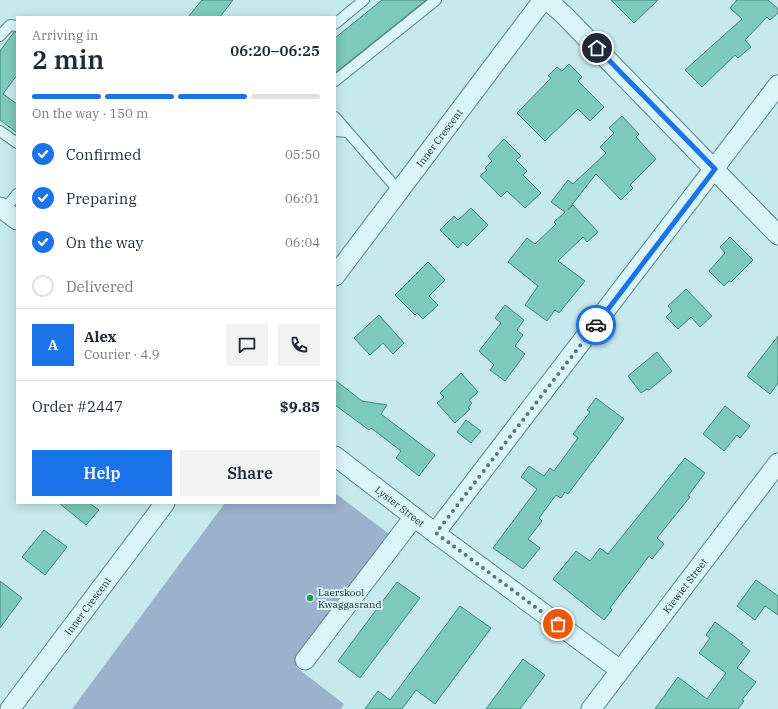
<!DOCTYPE html>
<html lang="en">
<head>
<meta charset="utf-8">
<style>
	:root { --surface:#fff; --page:#f2f2f3; --text:#1f2937; --muted:#747a83; --line:#e0e1e3; --accent:#1a73e8 }
	body { margin:0; font-family:"IBM Plex Serif",serif; background:var(--page); color:var(--text); height:100vh; display:flex; flex-direction:column; font-size:15px; white-space:nowrap }
	* { box-sizing:border-box; margin:0 }
	p { font-size:13px; color:var(--muted) }
	.icon { flex:none; width:22px; height:22px; fill:none; stroke:currentColor; stroke-width:2; stroke-linecap:round; stroke-linejoin:round }
	.map { position:relative; flex:1; overflow:hidden }
	.details { position:absolute; left:16px; top:16px; width:320px; height:488px; display:flex; flex-direction:column; background:var(--surface); border-radius:0px; box-shadow:0 2px 10px #0003 }
	.details>* { flex:none }
	.pin { position:absolute; display:grid; place-items:center; width:34px; height:34px; color:#fff; margin:-17px; border:2px solid #fff; border-radius:50%; box-shadow:0 1px 4px #0007 }
	.courier { position:absolute; display:grid; place-items:center; width:40px; height:40px; margin:-20px; border:3px solid #1a73e8; border-radius:50%; background:#fff; color:#222; box-shadow:0 1px 5px #0007 }
	.summary em { font-style:normal; font-weight:600 }
	.summary div { display:flex; flex-direction:column-reverse }
	.summary { display:flex; align-items:center; justify-content:space-between; height:68px; padding:0 16px }
	h1 { font-size:26px; font-weight:600; line-height:30px }
	.bar { display:grid; grid-template-columns:repeat(4,1fr); gap:6px 4px; align-content:center; height:48px; padding:0 16px }
	.bar i { height:5px; border-radius:3px; background:var(--line) }
	.bar .selected { background:var(--accent) }
	.bar p { grid-column:span 4 }
	.line { display:flex; align-items:center; gap:10px; padding:0 16px; border-top:1px solid var(--line) }
	.line div { flex:1 }
	.round { display:grid; place-items:center; flex:none; width:42px; height:42px; border-radius:0px; background:var(--page) }
	ol { padding:0 16px; list-style:none }
	li { display:flex; align-items:center; gap:12px; height:44px }
	li p { margin-inline-start:auto }
	li .icon { padding:4px; border-radius:50%; background:var(--accent); color:#fff; stroke-width:4 }
	li:last-child { color:var(--muted) }
	li i { width:22px; height:22px; border:2px solid var(--line); border-radius:50% }
	.cta { display:flex; gap:8px; margin-top:auto; padding:8px 16px }
	.cta a { flex:1; height:46px; border-radius:0px; background:var(--accent); color:#fff; font-size:16px; font-weight:600; line-height:46px; text-align:center }
	.cta a+a { background:var(--page); color:var(--text) }
	.map>svg:first-child { display:block }
	.green { fill:#9ab2cb }
	.building { fill:#7dc9bb; stroke:#438678 }
	.lines { fill:none; stroke-linecap:round; stroke-linejoin:round }
	.lane-casing { stroke:#5c8784; stroke-width:12 }
	.street-casing { stroke:#5c8784; stroke-width:21 }
	.lane { stroke:#d9f5f8; stroke-width:10 }
	.street { stroke:#d9f5f8; stroke-width:19 }
	.done { stroke:#5a7675; stroke-width:4; stroke-dasharray:0 7.2 }
	.route { stroke:#1a73e8; stroke-width:5 }
	.poi-dot { fill:#2f9456; stroke:#d5f1f4; stroke-width:1.5 }
	.labels { text-anchor:middle; dominant-baseline:central; stroke-width:4; stroke-linejoin:round; paint-order:stroke }
	.street-label { font-size:10px; fill:#203835; stroke:#d5f1f4 }
	.poi-label { font-size:10px; fill:#203835; stroke:#d5f1f4; text-anchor:start }
</style>
</head>
<body>
<div class="map">
<svg width="778" height="709" viewBox="0 0 778 709">
	<rect width="100%" height="100%" fill="#c6e9ed"/>
	<path class="green" d="M 335,493 L 393,537 L 296,667 L 344,704 L 341,709 L 72,709 L 225,503 L 335,503 Z"/>
	<path class="building" d="M 202,0 L 233,0 L 220,17 L 188,17 Z
		M 382,0 L 426,0 L 335,73 L 335,38 Z
		M 611,0 L 658,0 L 634,23 Z
		M 737,0 L 768,0 L 778,9 L 778,13 L 770,20 L 767,17 L 745,40 L 751,47 L 738,58 L 735,55 L 702,87 L 685,70 L 742,19 L 730,8 Z
		M 14,32 L 17,32 L 17,75 L 3,94 L 17,104 L 17,133 L 0,120 L 0,51 Z
		M 569,64 L 582,77 L 578,81 L 604,107 L 590,121 L 578,109 L 545,141 L 517,113 L 551,78 L 548,76 L 557,67 L 562,71 Z
		M 622,116 L 639,134 L 636,137 L 656,159 L 630,185 L 633,188 L 621,200 L 596,174 L 568,210 L 573,205 L 598,232 L 587,242 L 583,237 L 558,261 L 585,281 L 559,313 L 555,310 L 547,321 L 525,305 L 538,286 L 508,262 L 527,238 L 535,244 L 556,224 L 554,222 L 565,212 L 551,202 L 568,180 L 573,184 L 606,153 L 600,147 L 614,133 L 609,128 Z
		M 504,139 L 521,156 L 516,160 L 527,171 L 523,175 L 541,193 L 525,208 L 507,191 L 501,197 L 480,176 L 487,170 L 485,168 L 492,161 L 488,156 Z
		M 471,208 L 488,225 L 467,246 L 463,242 L 458,248 L 440,230 L 454,216 L 458,220 Z
		M 730,237 L 753,260 L 731,282 L 729,281 L 724,286 L 709,271 L 725,253 L 720,247 Z
		M 428,262 L 445,280 L 429,296 L 438,305 L 423,319 L 417,313 L 415,315 L 395,295 Z
		M 686,289 L 712,316 L 700,327 L 691,317 L 678,329 L 666,317 L 672,311 L 668,306 Z
		M 505,305 L 524,320 L 517,330 L 523,335 L 515,346 L 525,354 L 505,381 L 490,370 L 494,365 L 479,351 L 501,323 L 495,318 Z
		M 379,315 L 404,343 L 393,354 L 383,343 L 370,355 L 354,338 Z
		M 778,336 L 778,383 L 770,394 L 747,376 Z
		M 657,352 L 672,371 L 649,390 L 647,389 L 641,393 L 628,376 Z
		M 461,373 L 478,392 L 469,400 L 472,403 L 468,408 L 470,409 L 455,423 L 437,403 L 444,397 L 440,393 Z
		M 335,380 L 362,401 L 387,405 L 381,414 L 435,455 L 419,476 L 396,458 L 401,451 L 371,428 L 369,430 L 335,405 Z
		M 596,398 L 624,419 L 568,494 L 565,492 L 561,498 L 556,495 L 539,518 L 542,521 L 528,539 L 540,548 L 523,569 L 493,548 L 537,489 L 521,477 L 529,466 L 544,476 L 550,468 L 554,471 L 578,438 L 573,434 L 590,412 L 587,410 Z
		M 725,406 L 750,426 L 740,438 L 737,435 L 724,451 L 703,434 Z
		M 466,420 L 481,431 L 471,443 L 457,432 Z
		M 685,458 L 705,473 L 688,496 L 690,497 L 657,538 L 664,544 L 652,559 L 649,556 L 610,608 L 612,610 L 604,620 L 553,579 L 576,551 L 590,561 L 600,548 L 608,554 Z
		M 59,503 L 89,503 L 99,510 L 86,525 Z
		M 44,530 L 67,547 L 45,575 L 22,557 Z
		M 756,580 L 778,596 L 778,615 L 765,606 L 755,620 L 737,606 Z
		M 0,581 L 22,598 L 0,628 Z
		M 397,582 L 420,598 L 360,678 L 338,661 Z
		M 460,606 L 491,628 L 435,704 L 416,690 L 402,709 L 365,709 L 378,691 L 390,700 Z
		M 715,622 L 743,643 L 741,644 L 750,651 L 737,668 L 756,682 L 742,700 L 744,701 L 738,709 L 655,709 L 678,677 L 707,699 L 726,673 L 699,653 L 710,638 L 706,635 Z
		M 523,659 L 545,675 L 520,709 L 486,709 Z"/>
	<g class="lines">
		<defs>
			<path id="lane" d="M 335,24 L 364,0
				M 0,36 L 10,25 L 17,26
				M 335,81 L 436,0
				M 335,117 L 399,191
				M 0,131 L 17,143
				M 335,131 L 348,132
				M 4,210 L 17,194"/>
			<g id="street">
				<path d="M 547,0 L 564,15 L 778,235"/>
				<path d="M 0,207 L 17,220"/>
				<path id="s1" d="M 335,276 L 543,0"/>
				<path id="s2" d="M 335,456 L 435,533 L 620,670"/>
				<path d="M 435,533 L 778,85"/>
				<path d="M 305,660 L 414,517"/>
				<path id="s3" d="M 10,709 L 165,503"/>
				<path id="s4" d="M 591,709 L 778,463"/>
			</g>
		</defs>
		<use href="#lane" class="lane-casing"/>
		<use href="#street" class="street-casing"/>
		<use href="#lane" class="lane"/>
		<use href="#street" class="street"/>
	</g>
	<g class="lines">
		<path class="done" d="M 558,624 L 436,533 L 596,325"/>
		<path class="route" d="M 596,325 L 715,169 L 597,48"/>
	</g>
	<circle class="poi-dot" cx="310" cy="598" r="4"/>
	<g class="labels">
		<g class="street-label">
			<text stroke="none"><textPath href="#s1" startOffset="173">Inner Crescent</textPath></text>
			<text stroke="none"><textPath href="#s2" startOffset="82">Lyster Street</textPath></text>
			<text stroke="none"><textPath href="#s4" startOffset="155">Kiewiet Street</textPath></text>
			<text stroke="none"><textPath href="#s3" startOffset="129">Inner Crescent</textPath></text>
		</g>
		<g class="poi-label">
			<text x="318" y="592">Laerskool<tspan x="318" dy="12">Kwaggasrand</tspan></text>
		</g>
	</g>
</svg>
<div class="pin" style="left:558px;top:624px;background:#ea580c"><svg class="icon" aria-label="bag" viewBox="0 0 24 24"><path d="M5 8h14l-1 12H6zM9 8a3 3 0 0 1 6 0"/></svg></div>
<div class="pin" style="left:597px;top:48px;background:#1f2937"><svg class="icon" aria-label="home" viewBox="0 0 24 24"><path d="M3 11l9-7 9 7M6 9v11h12V9"/></svg></div>
<div class="courier" style="left:596px;top:325px"><svg class="icon" aria-label="car" viewBox="0 0 24 24"><path d="M5 17H2v-5l4-1 3-4h7l3 4 3 1v5h-3M9 17h6M6 11h13"/><circle cx="7" cy="17" r="2"/><circle cx="17" cy="17" r="2"/></svg></div>
<section class="details">
<div class="summary"><div><h1>2 min</h1><p>Arriving in</p></div><em>06:20–06:25</em></div>
<div class="bar"><i class="selected"></i><i class="selected"></i><i class="selected"></i><i></i><p>On the way · 150 m</p></div>
<ol>
<li><svg class="icon" aria-label="check" viewBox="0 0 24 24"><path d="M5 12l5 5 9-10"/></svg>Confirmed<p>05:50</p></li>
<li><svg class="icon" aria-label="check" viewBox="0 0 24 24"><path d="M5 12l5 5 9-10"/></svg>Preparing<p>06:01</p></li>
<li><svg class="icon" aria-label="check" viewBox="0 0 24 24"><path d="M5 12l5 5 9-10"/></svg>On the way<p>06:04</p></li>
<li><i></i>Delivered</li>
</ol>
<div class="line" style="height:72px"><b class="round" style="background:var(--accent);color:#fff">A</b><div><b>Alex</b><p>Courier · 4.9</p></div><a class="round"><svg class="icon" aria-label="chat" viewBox="0 0 24 24"><path d="M4 5h16v11H9l-5 4z"/></svg></a><a class="round"><svg class="icon" aria-label="phone" viewBox="0 0 24 24"><path d="M5 4h4l2 5-3 2q2 4 5 5l2-3 5 2v4C11 20 4 13 5 4z"/></svg></a></div>
<div class="line" style="height:52px"><div>Order #2447</div><b>$9.85</b></div>
<div class="cta"><a>Help</a><a>Share</a></div>
</section>
</div>
</body>
</html>
